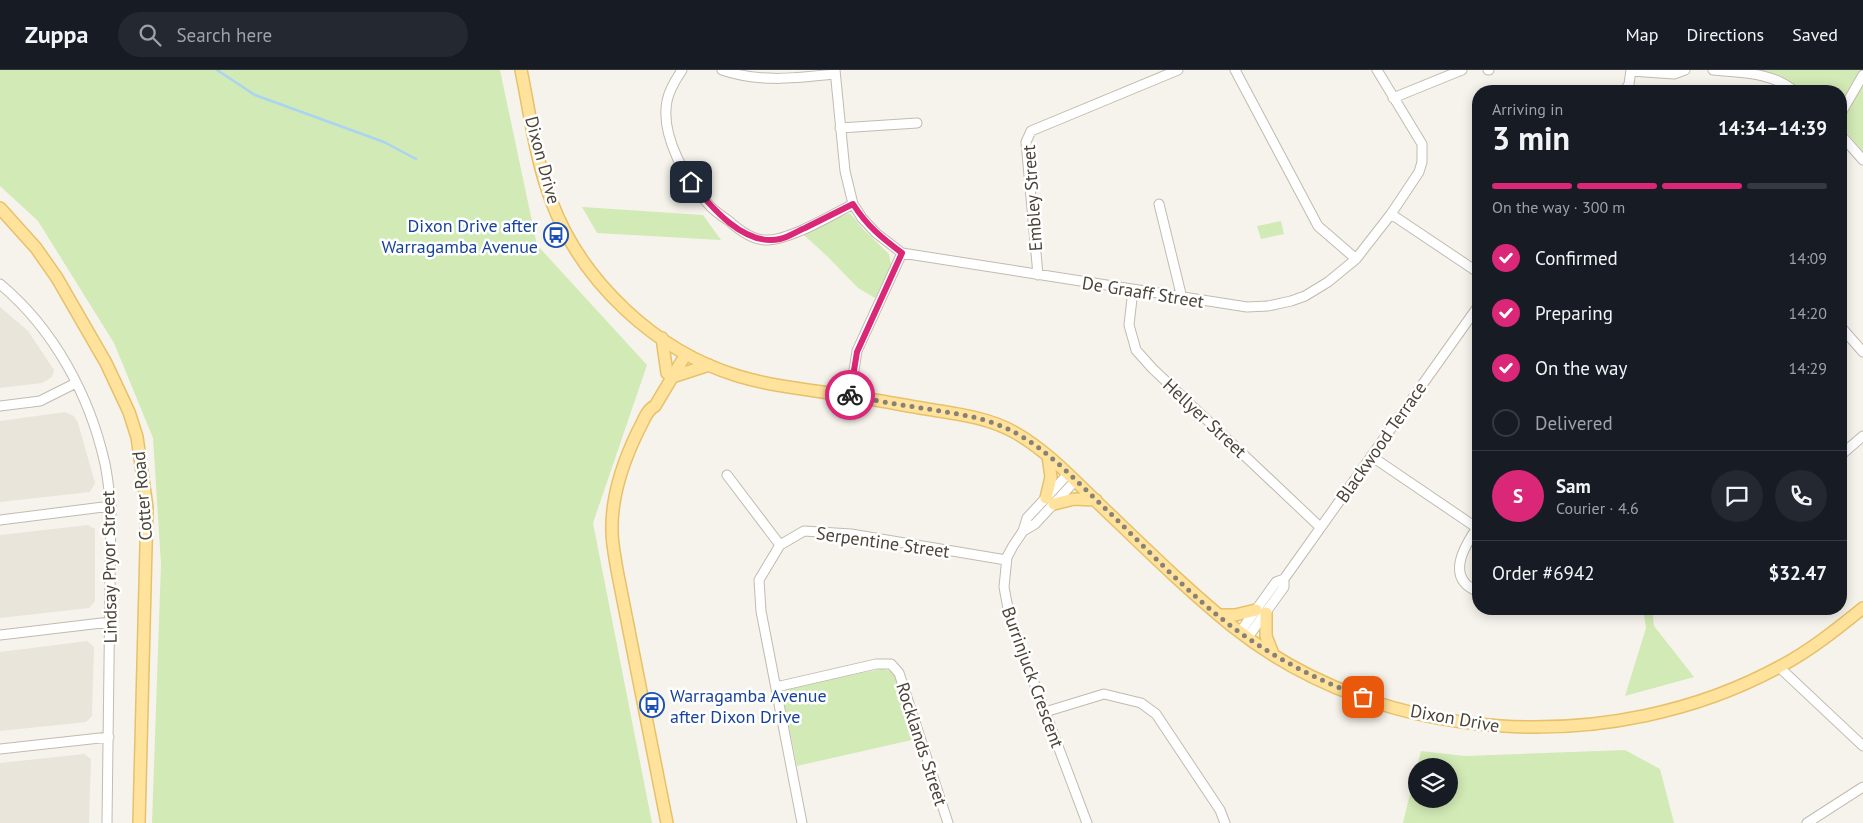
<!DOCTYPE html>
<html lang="en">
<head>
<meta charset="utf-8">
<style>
	:root { --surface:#171b24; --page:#242831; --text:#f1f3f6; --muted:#9ea1a6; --line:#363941; --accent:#db2777 }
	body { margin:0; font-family:"PT Sans",sans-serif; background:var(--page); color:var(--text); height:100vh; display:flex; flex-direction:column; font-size:19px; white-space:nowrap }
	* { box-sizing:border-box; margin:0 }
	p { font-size:16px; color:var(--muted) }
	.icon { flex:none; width:28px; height:28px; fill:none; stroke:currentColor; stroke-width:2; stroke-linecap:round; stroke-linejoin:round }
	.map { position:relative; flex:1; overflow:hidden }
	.drawer { position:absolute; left:1472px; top:15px; width:375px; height:530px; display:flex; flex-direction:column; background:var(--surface); border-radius:20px; box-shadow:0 2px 12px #0003 }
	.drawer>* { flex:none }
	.buttons { position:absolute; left:1408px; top:688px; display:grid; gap:10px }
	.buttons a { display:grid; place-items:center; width:50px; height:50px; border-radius:50%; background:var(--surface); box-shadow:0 2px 12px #0003; font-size:25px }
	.pin { position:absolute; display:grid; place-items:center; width:42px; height:42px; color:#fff; margin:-21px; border-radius:10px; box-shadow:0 2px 8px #0006 }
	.courier { position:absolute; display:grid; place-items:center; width:50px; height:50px; margin:-25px; border:4px solid #db2777; border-radius:50%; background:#fff; color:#222; box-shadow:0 1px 6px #0007 }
	.summary em { font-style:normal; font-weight:800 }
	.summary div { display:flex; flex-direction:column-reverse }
	.summary { display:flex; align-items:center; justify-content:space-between; height:85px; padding:0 20px }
	h1 { font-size:32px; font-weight:800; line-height:38px }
	.bar { display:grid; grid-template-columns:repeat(4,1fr); gap:8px 5px; align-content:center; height:60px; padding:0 20px }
	.bar i { height:6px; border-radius:4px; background:var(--line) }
	.bar .on { background:var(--accent) }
	.bar p { grid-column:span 4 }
	.line { display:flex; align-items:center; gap:12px; padding:0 20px; border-top:1px solid var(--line) }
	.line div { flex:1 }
	.round { display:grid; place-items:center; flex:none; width:52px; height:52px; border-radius:26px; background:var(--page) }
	ol { padding:0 20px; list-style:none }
	li { display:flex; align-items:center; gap:15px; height:55px }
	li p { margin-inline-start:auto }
	li .icon { padding:5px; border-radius:50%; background:var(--accent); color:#fff; stroke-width:4 }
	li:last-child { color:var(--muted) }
	li i { width:28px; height:28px; border:2px solid var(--line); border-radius:50% }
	header { display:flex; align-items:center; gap:30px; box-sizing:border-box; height:70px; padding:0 25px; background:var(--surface); border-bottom:1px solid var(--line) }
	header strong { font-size:24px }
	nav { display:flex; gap:28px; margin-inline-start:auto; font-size:18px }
	.search { width:350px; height:45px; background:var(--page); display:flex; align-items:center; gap:12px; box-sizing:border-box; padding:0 18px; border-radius:28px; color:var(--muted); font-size:19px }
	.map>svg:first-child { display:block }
	.residential { fill:#eae5da }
	.green { fill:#d2eab5 }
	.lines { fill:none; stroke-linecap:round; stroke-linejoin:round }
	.stream { stroke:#a9d4f2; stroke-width:2.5 }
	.minor-casing { stroke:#c2bbae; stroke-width:11 }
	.major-casing { stroke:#e6c16a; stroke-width:14 }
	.minor { stroke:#fff; stroke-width:9 }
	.major { stroke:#ffe39c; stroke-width:11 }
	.done { stroke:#878178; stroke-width:5; stroke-dasharray:0 9 }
	.route { stroke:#db2777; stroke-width:6 }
	.labels { text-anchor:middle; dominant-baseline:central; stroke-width:5; stroke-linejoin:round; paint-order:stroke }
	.street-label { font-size:18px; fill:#4b4439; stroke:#fff }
	.transit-label { font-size:18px; fill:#164399; stroke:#fff; text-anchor:end }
</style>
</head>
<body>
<header>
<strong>Zuppa</strong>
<div class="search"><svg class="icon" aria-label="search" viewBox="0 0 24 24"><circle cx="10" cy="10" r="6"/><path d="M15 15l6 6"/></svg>Search here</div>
<nav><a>Map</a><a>Directions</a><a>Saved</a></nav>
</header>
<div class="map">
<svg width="1863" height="753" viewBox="0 0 1863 753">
	<rect width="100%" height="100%" fill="#f6f3ec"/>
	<path class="residential" d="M 0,237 L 28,261 L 54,300 L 52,307 L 42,313 L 0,318 Z
		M 65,342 L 74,346 L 78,353 L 95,413 L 90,422 L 0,432 L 0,351 Z
		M 88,455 L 95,459 L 95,531 L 89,538 L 0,548 L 0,465 Z
		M 87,571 L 94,577 L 92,646 L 86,652 L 0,661 L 0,582 Z
		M 84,684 L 91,689 L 89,753 L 0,753 L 0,693 Z"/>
	<path class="green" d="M 0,0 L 500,0 L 537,175 L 647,295 L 593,453 L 652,753 L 152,753 L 161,494 L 153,368 L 114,273 L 38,151 L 0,116 Z
		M 1761,0 L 1863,0 L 1863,82 L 1841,55 L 1841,21 L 1800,21 L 1789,13 Z
		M 582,137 L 703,145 L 721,170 L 597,163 Z
		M 850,143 L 863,159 L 889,184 L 891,195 L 875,228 L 858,218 L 828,187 L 804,165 L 816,157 Z
		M 1281,151 L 1284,164 L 1261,169 L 1257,156 Z
		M 1643,539 L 1652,539 L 1654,556 L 1694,607 L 1625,626 L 1646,558 Z
		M 882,599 L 890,601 L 896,606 L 916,669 L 797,696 L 783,627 L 786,620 L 796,616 Z
		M 1625,680 L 1660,699 L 1674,753 L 1403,753 L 1416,699 L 1416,729 L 1449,729 L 1449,696 L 1417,696 L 1421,681 L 1465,686 Z"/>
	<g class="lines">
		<path class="stream" d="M 217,0 L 255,25 L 384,72 L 416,89"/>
		<defs>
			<path id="minor" d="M 682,0 C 676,9 669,20 667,31 C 660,65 687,114 711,137 C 716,142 723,147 729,151 C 739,160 752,170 766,170 C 788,171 832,145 853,134
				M 722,0 C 760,13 796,8 835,4
				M 835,0 L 845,101 L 853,134 L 862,148 L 876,163 L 902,183 L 1247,237 L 1268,236 L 1291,231 L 1305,226 L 1328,212 L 1356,189 L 1391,144 L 1419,102 L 1422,92 L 1422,74 L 1377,0
				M 1235,0 L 1318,156 L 1356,189
				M 1488,0 L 1489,0
				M 1713,0 C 1740,3 1773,2 1794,21
				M 1631,1 L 1674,4 L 1685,0
				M 1625,21 L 1629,14 L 1631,0
				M 1393,28 L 1462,0
				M 1841,43 L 1863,5
				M 840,58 L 917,53
				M 1841,65 L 1863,90
				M 1159,134 L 1182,228
				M 1391,144 L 1479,203
				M 1038,205 L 1026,72 L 1031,61 L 1178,0
				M 0,214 C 54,259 90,326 105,394 C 108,408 109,422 111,436 L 107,753
				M 1133,220 L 1129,255 L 1136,280 L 1152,298 L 1320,457
				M 1841,257 L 1863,282
				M 850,326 L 857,281 L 902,183
				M 0,336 L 40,331 L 76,313
				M 1841,385 L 1863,366
				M 1371,386 L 1477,458
				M 1068,404 L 1027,448 L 1023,461 L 1013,476 L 1007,487 L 1004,517 L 1010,549 L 1087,753
				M 727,405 L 780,475
				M 0,450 L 111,436
				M 1479,455 C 1464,476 1444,509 1479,522
				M 1023,461 L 1035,454 L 1075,411
				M 1240,562 L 1276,512 L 1284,509 L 1479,235
				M 0,565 L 110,552
				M 1248,567 L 1284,517 L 1284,509
				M 1779,597 L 1863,676
				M 776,617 L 876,594 L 891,594 L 899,603 L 948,753
				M 1045,642 L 1104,624 L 1141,633 L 1156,644 L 1220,740 L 1225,753
				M 0,679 L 109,667
				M 802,753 L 761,541 L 759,510 L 780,475 L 804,461 L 851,464 L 1006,490
				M 1807,753 L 1863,717"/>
			<path id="major" d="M 521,0 C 530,43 535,88 551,130 C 581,211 655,281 738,306 C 781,319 826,321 869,329 C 888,332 908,336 927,339 C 957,344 987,347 1014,362 C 1046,380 1071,407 1097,432 C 1141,474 1184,517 1232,556 C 1383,677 1613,688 1781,596 C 1811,580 1837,559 1863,538
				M 0,138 L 36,178 L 57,208 L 106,293 L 129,342 L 137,367 L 147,437 L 139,753
				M 662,268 L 667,303
				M 672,307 L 709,295
				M 1046,428 L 1051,407 L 1048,386
				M 1054,434 L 1074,429 L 1096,430
				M 1266,543 L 1266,566 L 1273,584
				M 1219,545 L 1235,545 L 1256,540
				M 667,753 L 617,500 C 615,487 612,474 612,461 C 611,426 623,392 638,361 C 643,353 646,340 655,336 L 686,284"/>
		</defs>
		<use href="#minor" class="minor-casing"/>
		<use href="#major" class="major-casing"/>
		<use href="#minor" class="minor"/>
		<use href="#major" class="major"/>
	</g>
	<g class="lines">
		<path class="done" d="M 850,325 C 875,331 902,335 928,339 C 957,344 985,347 1012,361 C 1049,380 1078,413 1108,441 C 1150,482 1191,527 1239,562 C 1277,589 1319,611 1363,627"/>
		<path class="route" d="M 691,112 C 711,137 744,177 780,169 C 789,167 797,161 805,158 C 821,150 837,142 853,134 C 867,156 882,168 902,183 L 857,282 L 850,325"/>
	</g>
	<defs>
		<symbol id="bus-ring" viewBox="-11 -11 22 22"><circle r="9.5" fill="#fff" stroke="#1a4fb4" stroke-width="1.5"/><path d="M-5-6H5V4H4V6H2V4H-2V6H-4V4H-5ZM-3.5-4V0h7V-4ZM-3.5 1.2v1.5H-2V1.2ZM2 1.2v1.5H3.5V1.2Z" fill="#1a4fb4"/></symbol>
	</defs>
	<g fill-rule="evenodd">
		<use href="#bus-ring" x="542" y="151" width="28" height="28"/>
		<use href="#bus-ring" x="638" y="621" width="28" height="28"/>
	</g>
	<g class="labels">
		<g class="street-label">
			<text transform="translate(543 90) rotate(75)">Dixon Drive</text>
			<text transform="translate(1032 128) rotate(-94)">Embley Street</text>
			<text transform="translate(1143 222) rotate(9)">De Graaff Street</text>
			<text transform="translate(1205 348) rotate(43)">Hellyer Street</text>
			<text transform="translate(1381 372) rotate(-55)">Blackwood Terrace</text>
			<text transform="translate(142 426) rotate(-95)">Cotter Road</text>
			<text transform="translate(883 472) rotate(8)">Serpentine Street</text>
			<text transform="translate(109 497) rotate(-91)">Lindsay Pryor Street</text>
			<text transform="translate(1033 607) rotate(70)">Burrinjuck Crescent</text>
			<text transform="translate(1455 648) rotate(10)">Dixon Drive</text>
			<text transform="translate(922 674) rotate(72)">Rocklands Street</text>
		</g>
		<g class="transit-label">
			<text x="538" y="155">Dixon Drive after<tspan x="538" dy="21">Warragamba Avenue</tspan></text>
			<text x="670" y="625" text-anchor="start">Warragamba Avenue<tspan x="670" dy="21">after Dixon Drive</tspan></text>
		</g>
	</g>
</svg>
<div class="buttons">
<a><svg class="icon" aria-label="layers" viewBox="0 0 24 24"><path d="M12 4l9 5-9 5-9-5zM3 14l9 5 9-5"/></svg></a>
</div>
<div class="pin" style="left:1363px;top:627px;background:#ea580c"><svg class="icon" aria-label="bag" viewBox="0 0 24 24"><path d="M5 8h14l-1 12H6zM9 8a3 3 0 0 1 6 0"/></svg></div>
<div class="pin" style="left:691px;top:112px;background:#1f2937"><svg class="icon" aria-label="home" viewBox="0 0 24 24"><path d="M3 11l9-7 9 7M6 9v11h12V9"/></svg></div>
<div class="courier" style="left:850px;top:325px"><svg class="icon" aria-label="bike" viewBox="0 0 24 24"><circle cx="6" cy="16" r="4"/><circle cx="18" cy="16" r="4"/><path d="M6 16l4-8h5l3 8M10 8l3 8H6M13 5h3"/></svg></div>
<section class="drawer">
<div class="summary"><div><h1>3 min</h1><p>Arriving in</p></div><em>14:34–14:39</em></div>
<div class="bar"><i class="on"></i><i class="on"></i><i class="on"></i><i></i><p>On the way · 300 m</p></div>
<ol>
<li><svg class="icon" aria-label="check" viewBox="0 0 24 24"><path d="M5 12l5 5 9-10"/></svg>Confirmed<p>14:09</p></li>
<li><svg class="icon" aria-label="check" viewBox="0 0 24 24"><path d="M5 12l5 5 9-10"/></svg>Preparing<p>14:20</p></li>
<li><svg class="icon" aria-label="check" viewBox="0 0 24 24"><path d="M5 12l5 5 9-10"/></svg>On the way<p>14:29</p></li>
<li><i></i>Delivered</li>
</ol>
<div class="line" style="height:90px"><b class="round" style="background:var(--accent);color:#fff">S</b><div><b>Sam</b><p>Courier · 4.6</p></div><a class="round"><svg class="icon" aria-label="chat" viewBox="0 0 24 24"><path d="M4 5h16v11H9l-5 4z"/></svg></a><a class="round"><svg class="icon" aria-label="phone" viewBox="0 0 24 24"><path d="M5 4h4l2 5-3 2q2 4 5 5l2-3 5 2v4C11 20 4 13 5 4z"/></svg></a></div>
<div class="line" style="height:65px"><div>Order #6942</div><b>$32.47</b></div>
</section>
</div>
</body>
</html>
